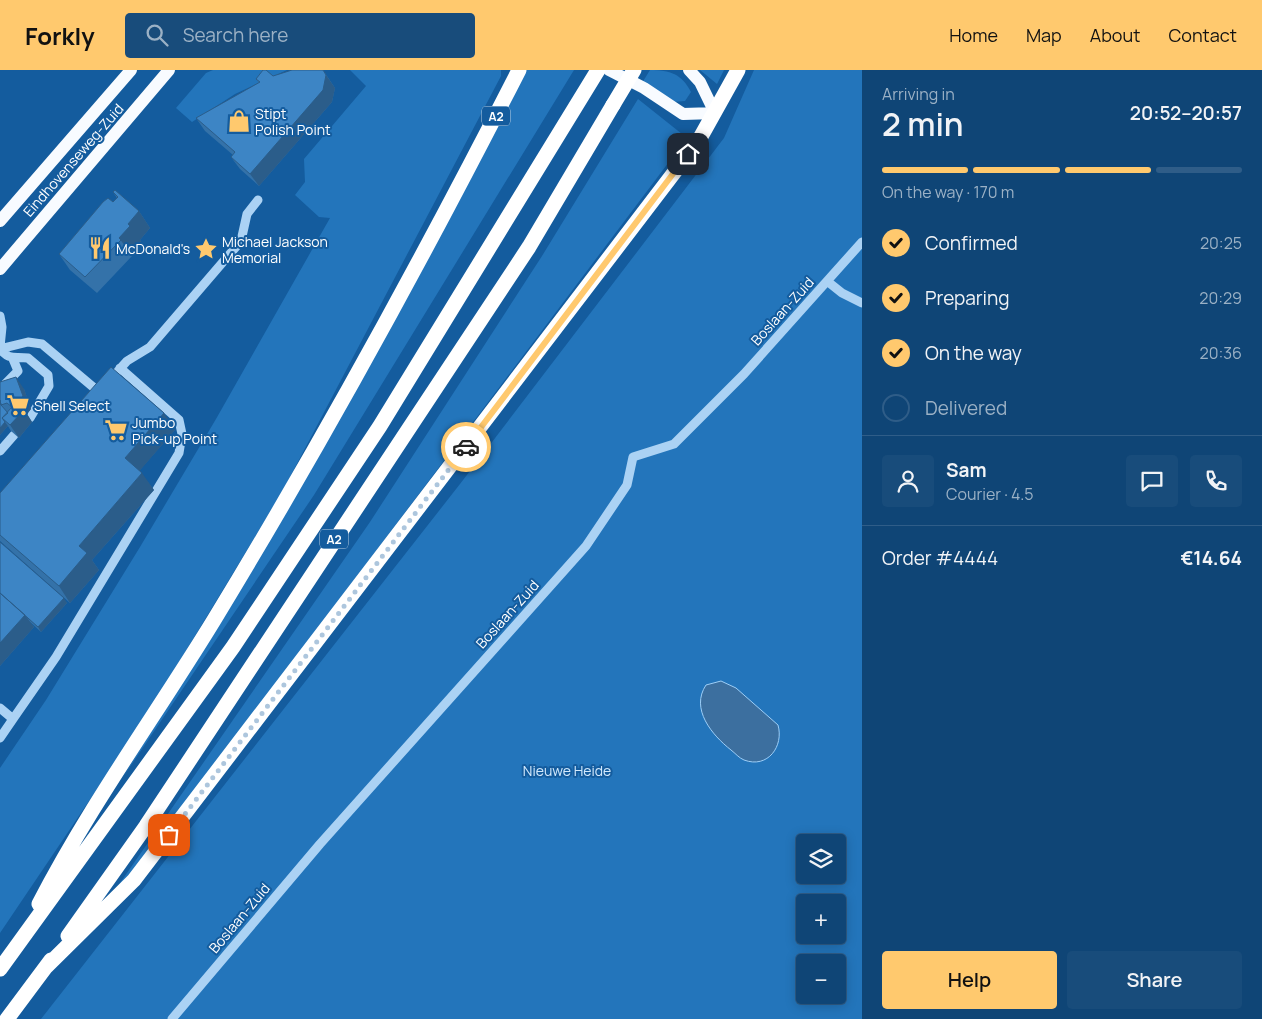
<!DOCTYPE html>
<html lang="en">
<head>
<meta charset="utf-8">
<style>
	:root { --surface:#0f4576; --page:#184c7b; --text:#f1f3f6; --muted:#9bb1c5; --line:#2f5d88; --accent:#ffc96e }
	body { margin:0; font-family:Manrope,sans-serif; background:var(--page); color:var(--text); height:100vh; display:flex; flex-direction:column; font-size:19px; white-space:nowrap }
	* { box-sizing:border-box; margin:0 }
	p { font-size:16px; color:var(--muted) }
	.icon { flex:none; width:28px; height:28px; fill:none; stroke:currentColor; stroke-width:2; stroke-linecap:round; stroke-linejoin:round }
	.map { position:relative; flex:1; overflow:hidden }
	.details { display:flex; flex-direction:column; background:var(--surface); width:400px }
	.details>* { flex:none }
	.controls { position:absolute; left:796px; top:764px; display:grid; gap:10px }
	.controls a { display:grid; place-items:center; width:50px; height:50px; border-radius:5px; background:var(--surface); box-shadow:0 2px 12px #0003,0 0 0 1px var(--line); font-size:25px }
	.pin { position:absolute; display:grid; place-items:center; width:42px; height:42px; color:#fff; margin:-21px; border-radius:10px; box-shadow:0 2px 8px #0006 }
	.courier { position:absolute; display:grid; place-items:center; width:50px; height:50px; margin:-25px; border:4px solid #ffc96e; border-radius:50%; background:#fff; color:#222; box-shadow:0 1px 6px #0007 }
	.headline em { font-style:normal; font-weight:600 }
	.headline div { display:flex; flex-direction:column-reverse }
	.headline { display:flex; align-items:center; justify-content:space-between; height:85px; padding:0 20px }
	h1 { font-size:32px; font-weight:600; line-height:38px }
	.bar { display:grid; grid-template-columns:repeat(4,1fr); gap:8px 5px; align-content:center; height:60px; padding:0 20px }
	.bar i { height:6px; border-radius:4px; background:var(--line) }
	.bar .active { background:var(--accent) }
	.bar p { grid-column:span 4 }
	.line { display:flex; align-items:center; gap:12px; padding:0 20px; border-top:1px solid var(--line) }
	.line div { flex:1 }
	.round { display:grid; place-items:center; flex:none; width:52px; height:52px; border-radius:5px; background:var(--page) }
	ol { padding:0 20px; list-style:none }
	li { display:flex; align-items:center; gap:15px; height:55px }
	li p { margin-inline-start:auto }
	li .icon { padding:5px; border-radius:50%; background:var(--accent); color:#111; stroke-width:4 }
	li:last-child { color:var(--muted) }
	li i { width:28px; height:28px; border:2px solid var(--line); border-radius:50% }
	.primary-button { display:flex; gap:10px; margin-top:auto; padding:10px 20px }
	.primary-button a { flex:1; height:58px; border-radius:5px; background:var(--accent); color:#111; font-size:20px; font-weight:600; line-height:58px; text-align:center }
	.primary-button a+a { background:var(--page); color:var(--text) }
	header { display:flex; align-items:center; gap:30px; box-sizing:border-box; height:70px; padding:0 25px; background:var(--accent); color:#111 }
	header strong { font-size:24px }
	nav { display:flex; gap:28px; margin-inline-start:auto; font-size:18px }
	.search { width:350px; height:45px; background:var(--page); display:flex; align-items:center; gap:12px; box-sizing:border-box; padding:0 18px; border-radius:5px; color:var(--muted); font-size:19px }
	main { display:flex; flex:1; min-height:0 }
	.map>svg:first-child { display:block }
	.green { fill:#2375bb; fill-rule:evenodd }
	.water { fill:#3c6f9f; stroke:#9dcef7 }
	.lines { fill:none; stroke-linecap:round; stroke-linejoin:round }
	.minor { stroke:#abd2f4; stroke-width:9 }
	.major { stroke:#f8fbff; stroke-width:12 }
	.highway { stroke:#fff; stroke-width:15 }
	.highway-bridge { stroke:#fff; stroke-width:15 }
	.wall { fill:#3472a9 }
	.shaded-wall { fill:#2b5d8a }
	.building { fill:#3d85c5; stroke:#2b5d8a }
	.done { stroke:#adc6dd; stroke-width:5; stroke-dasharray:0 9 }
	.route { stroke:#ffc96e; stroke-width:6 }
	.labels { text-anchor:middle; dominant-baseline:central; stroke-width:4; stroke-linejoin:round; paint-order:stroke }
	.shield { fill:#145c9e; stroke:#b8cee2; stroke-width:1 }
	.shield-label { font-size:12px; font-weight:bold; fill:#fff }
	.poi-label { font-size:14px; fill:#fff; stroke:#145c9e; text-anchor:start }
	.street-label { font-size:14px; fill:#fff; stroke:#145c9e }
	.park-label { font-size:14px; fill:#d3eafd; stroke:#145c9e }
</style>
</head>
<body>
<header>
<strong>Forkly</strong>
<div class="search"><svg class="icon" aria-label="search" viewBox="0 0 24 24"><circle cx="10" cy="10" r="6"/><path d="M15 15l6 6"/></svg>Search here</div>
<nav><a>Home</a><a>Map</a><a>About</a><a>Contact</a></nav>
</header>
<main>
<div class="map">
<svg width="862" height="949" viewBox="0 0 862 949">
	<rect width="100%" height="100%" fill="#145c9e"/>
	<path class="green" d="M 213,0 L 287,0 L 235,24 L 192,52 L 176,38 L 206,3 Z
		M 350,0 L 501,0 L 501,6 L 281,424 L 147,645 L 0,863 L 0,698 L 46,630 L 140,477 L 216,349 L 330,148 L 319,147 L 295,125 L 305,112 L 304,89 L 366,16 Z
		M 523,0 L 574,0 L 314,425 L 123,707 L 300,418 Z
		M 650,0 C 670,0 682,4 691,22 L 685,31 L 673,32 L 642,13 Z
		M 700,0 L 724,0 L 717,14 Z
		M 754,0 L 862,0 L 862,949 L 41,949 L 460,414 L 724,68 ZM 805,772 L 838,772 L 838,805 L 805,805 ZM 805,832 L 838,832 L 838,865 L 805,865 ZM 805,892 L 838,892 L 838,925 L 805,925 Z
		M 638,29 L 687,68 L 168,757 L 100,842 L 370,452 L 542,186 Z"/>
	<path class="water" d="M 721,611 L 736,618 L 778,655 C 784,676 768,699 744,690 C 739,688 735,683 731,680 C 712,665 690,639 706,615 Z"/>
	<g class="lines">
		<path class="minor" d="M 827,211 L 842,223 L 862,233
			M 0,246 L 2,257 L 0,277
			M 0,279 L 28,272 L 42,274 L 99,322
			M 0,279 C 10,291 14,286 28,288 L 48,305 L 49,316 L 30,348
			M 118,301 L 127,291 L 150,277 L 241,171 L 247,144 L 258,130
			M 0,319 L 18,301 L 13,289
			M 0,381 L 14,365
			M 0,638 L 13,649 L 0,668
			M 13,649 L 56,587 L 179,383 L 182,364 L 179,350 L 120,298
			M 172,949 L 320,774 L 586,476 L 627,415 L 633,387 L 674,374 L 744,304 L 862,172"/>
		<path class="major" d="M 609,0 L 644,18 L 683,44 L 715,43 L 700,12 L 689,0
			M 0,151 L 131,0
			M 0,199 L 169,0"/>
		<path class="highway" d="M 39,834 C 90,735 156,645 214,550 C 323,371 424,186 519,0
			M 68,866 L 146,756 L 529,177 L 613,35
			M 46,897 L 134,810 L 699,70 L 738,0
			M 0,899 L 233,577 L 380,356 L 598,0
			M 7,949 L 51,890"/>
		<path class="highway-bridge" d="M 613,35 L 634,0"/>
	</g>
	<path class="wall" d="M 323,0 L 335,18 L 332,32 L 259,116 L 240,99 L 231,87 L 233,85 L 205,61 L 196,48 L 259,13 L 256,9 Z
		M 113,122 L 139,141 L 150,158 L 140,170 L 141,172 L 131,184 L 132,186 L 97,223 L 70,200 L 59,184 L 113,132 L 117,128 Z
		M 0,312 L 24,319 L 31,339 L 27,344 L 32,352 L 19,368 L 11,361 L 8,356 L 0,365 Z
		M 175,360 L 139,401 L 154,420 L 92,490 L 99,500 L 70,533 L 0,471 L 0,423 Z
		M 0,472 L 67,533 L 41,562 L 29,551 L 34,557 L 0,596 Z"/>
	<path class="shaded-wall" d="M 326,5 L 335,18 L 332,32 L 259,116 L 250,104 Z
		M 139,141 L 150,158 L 140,170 L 141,172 L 131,184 L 119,168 L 128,154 Z
		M 16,307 L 24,319 L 31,339 L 27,344 L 32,352 L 19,368 L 10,355 L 16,333 Z
		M 164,343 L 175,360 L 136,405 L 125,388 Z
		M 5,352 L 8,356 L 0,365 L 0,358 Z
		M 142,403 L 154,420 L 92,490 L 99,500 L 70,533 L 59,516 L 79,476 Z
		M 64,528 L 67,533 L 41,562 L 38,557 Z
		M 25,545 L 34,557 L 0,596 L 0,573 Z"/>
	<path class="building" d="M 263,0 L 266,0 L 273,6 L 292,0 L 323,0 L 326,5 L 323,20 L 250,104 L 231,87 L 235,82 L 196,48 L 260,12 L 256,9 Z
		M 115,120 L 139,141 L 128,154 L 130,156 L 119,168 L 121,170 L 85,207 L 59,184 L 103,132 L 108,128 L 113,132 L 118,127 L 113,122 Z
		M 111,297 L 164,343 L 125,388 L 142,403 L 79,476 L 87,483 L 59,516 L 0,465 L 0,423 Z
		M 16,307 L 23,326 L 16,333 L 24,340 L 10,355 L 2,348 L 12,337 L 7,333 L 1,335 L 0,330 L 0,312 Z
		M 0,330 L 1,335 L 8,343 L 2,348 L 5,352 L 0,358 Z
		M 0,472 L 64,528 L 38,557 L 0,523 Z
		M 0,523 L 25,545 L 0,573 Z"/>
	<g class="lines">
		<path class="done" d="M 169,765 L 466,377"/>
		<path class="route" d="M 466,377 L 688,84"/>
	</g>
	<defs>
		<symbol id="shop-bare" viewBox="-9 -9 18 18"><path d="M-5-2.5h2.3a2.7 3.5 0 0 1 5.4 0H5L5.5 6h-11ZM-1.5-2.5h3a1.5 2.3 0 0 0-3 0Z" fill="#ffc96e" stroke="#145c9e" stroke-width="2.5" paint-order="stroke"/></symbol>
		<symbol id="restaurant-bare" viewBox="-9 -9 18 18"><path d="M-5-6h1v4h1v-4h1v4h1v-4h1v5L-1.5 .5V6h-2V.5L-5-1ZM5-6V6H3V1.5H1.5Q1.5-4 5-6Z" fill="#ffc96e" stroke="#145c9e" stroke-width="2.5" paint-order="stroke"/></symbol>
		<symbol id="sight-bare" viewBox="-9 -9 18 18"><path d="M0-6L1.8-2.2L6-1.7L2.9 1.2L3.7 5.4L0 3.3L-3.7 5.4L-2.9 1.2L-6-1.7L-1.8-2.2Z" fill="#ffc96e" stroke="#145c9e" stroke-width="2.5" paint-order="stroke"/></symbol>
		<symbol id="supermarket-bare" viewBox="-9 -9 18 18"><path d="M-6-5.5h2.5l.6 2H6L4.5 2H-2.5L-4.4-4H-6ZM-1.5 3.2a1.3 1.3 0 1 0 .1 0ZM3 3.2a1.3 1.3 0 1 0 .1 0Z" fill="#ffc96e" stroke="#145c9e" stroke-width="2.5" paint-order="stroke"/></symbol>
	</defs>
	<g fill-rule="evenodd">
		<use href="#shop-bare" x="223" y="35" width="32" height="32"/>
		<use href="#restaurant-bare" x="84" y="162" width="32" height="32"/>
		<use href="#sight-bare" x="190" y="163" width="32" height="32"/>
		<use href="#supermarket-bare" x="2" y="319" width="32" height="32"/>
		<use href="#supermarket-bare" x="100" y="344" width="32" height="32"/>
	</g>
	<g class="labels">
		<g class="shield">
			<rect x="482" y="36.5" width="28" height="19" rx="4"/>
			<rect x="320" y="459.5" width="28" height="19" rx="4"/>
		</g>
		<g class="shield-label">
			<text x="496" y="46">A2</text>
			<text x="334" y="469">A2</text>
		</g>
		<g class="poi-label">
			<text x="255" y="43">Stipt<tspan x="255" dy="16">Polish Point</tspan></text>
			<text x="222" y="171">Michael Jackson<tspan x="222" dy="16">Memorial</tspan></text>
			<text x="116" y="178">McDonald's</text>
			<text x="34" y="335">Shell Select</text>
			<text x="132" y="352">Jumbo<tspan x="132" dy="16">Pick-up Point</tspan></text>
		</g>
		<g class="street-label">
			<text transform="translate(73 90) rotate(-49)">Eindhovenseweg-Zuid</text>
			<text transform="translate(782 241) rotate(-48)">Boslaan-Zuid</text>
			<text transform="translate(507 544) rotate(-48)">Boslaan-Zuid</text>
			<text transform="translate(239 848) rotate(-50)">Boslaan-Zuid</text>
		</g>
		<g class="park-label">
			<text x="567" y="700">Nieuwe Heide</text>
		</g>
	</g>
</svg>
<div class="controls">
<a><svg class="icon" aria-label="layers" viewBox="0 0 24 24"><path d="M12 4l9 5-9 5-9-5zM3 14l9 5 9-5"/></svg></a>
<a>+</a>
<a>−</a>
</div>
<div class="pin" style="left:169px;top:765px;background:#ea580c"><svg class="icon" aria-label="bag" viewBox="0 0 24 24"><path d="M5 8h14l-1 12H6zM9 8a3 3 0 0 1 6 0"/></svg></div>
<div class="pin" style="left:688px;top:84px;background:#1f2937"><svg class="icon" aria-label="home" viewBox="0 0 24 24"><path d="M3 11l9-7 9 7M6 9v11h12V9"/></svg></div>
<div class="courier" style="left:466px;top:377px"><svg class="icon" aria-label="car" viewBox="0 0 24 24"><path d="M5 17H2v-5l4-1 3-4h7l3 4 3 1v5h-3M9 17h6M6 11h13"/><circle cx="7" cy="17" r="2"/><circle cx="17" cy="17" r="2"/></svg></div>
</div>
<section class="details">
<div class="headline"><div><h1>2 min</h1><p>Arriving in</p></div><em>20:52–20:57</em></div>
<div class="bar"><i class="active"></i><i class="active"></i><i class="active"></i><i></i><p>On the way · 170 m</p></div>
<ol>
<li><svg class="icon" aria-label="check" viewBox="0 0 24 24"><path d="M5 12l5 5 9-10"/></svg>Confirmed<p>20:25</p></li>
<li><svg class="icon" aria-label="check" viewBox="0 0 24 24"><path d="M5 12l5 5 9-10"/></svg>Preparing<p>20:29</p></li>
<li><svg class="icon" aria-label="check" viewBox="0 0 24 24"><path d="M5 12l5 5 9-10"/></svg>On the way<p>20:36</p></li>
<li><i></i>Delivered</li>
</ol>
<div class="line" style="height:90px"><a class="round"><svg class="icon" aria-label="person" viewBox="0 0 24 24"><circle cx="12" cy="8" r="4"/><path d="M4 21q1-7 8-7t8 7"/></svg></a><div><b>Sam</b><p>Courier · 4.5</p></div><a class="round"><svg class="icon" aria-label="chat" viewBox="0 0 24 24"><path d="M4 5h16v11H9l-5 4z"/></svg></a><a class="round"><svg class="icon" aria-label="phone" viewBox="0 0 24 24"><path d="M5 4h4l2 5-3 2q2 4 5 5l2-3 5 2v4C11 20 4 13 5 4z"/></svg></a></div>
<div class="line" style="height:65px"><div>Order #4444</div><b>€14.64</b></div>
<div class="primary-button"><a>Help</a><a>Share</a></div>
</section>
</main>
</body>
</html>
